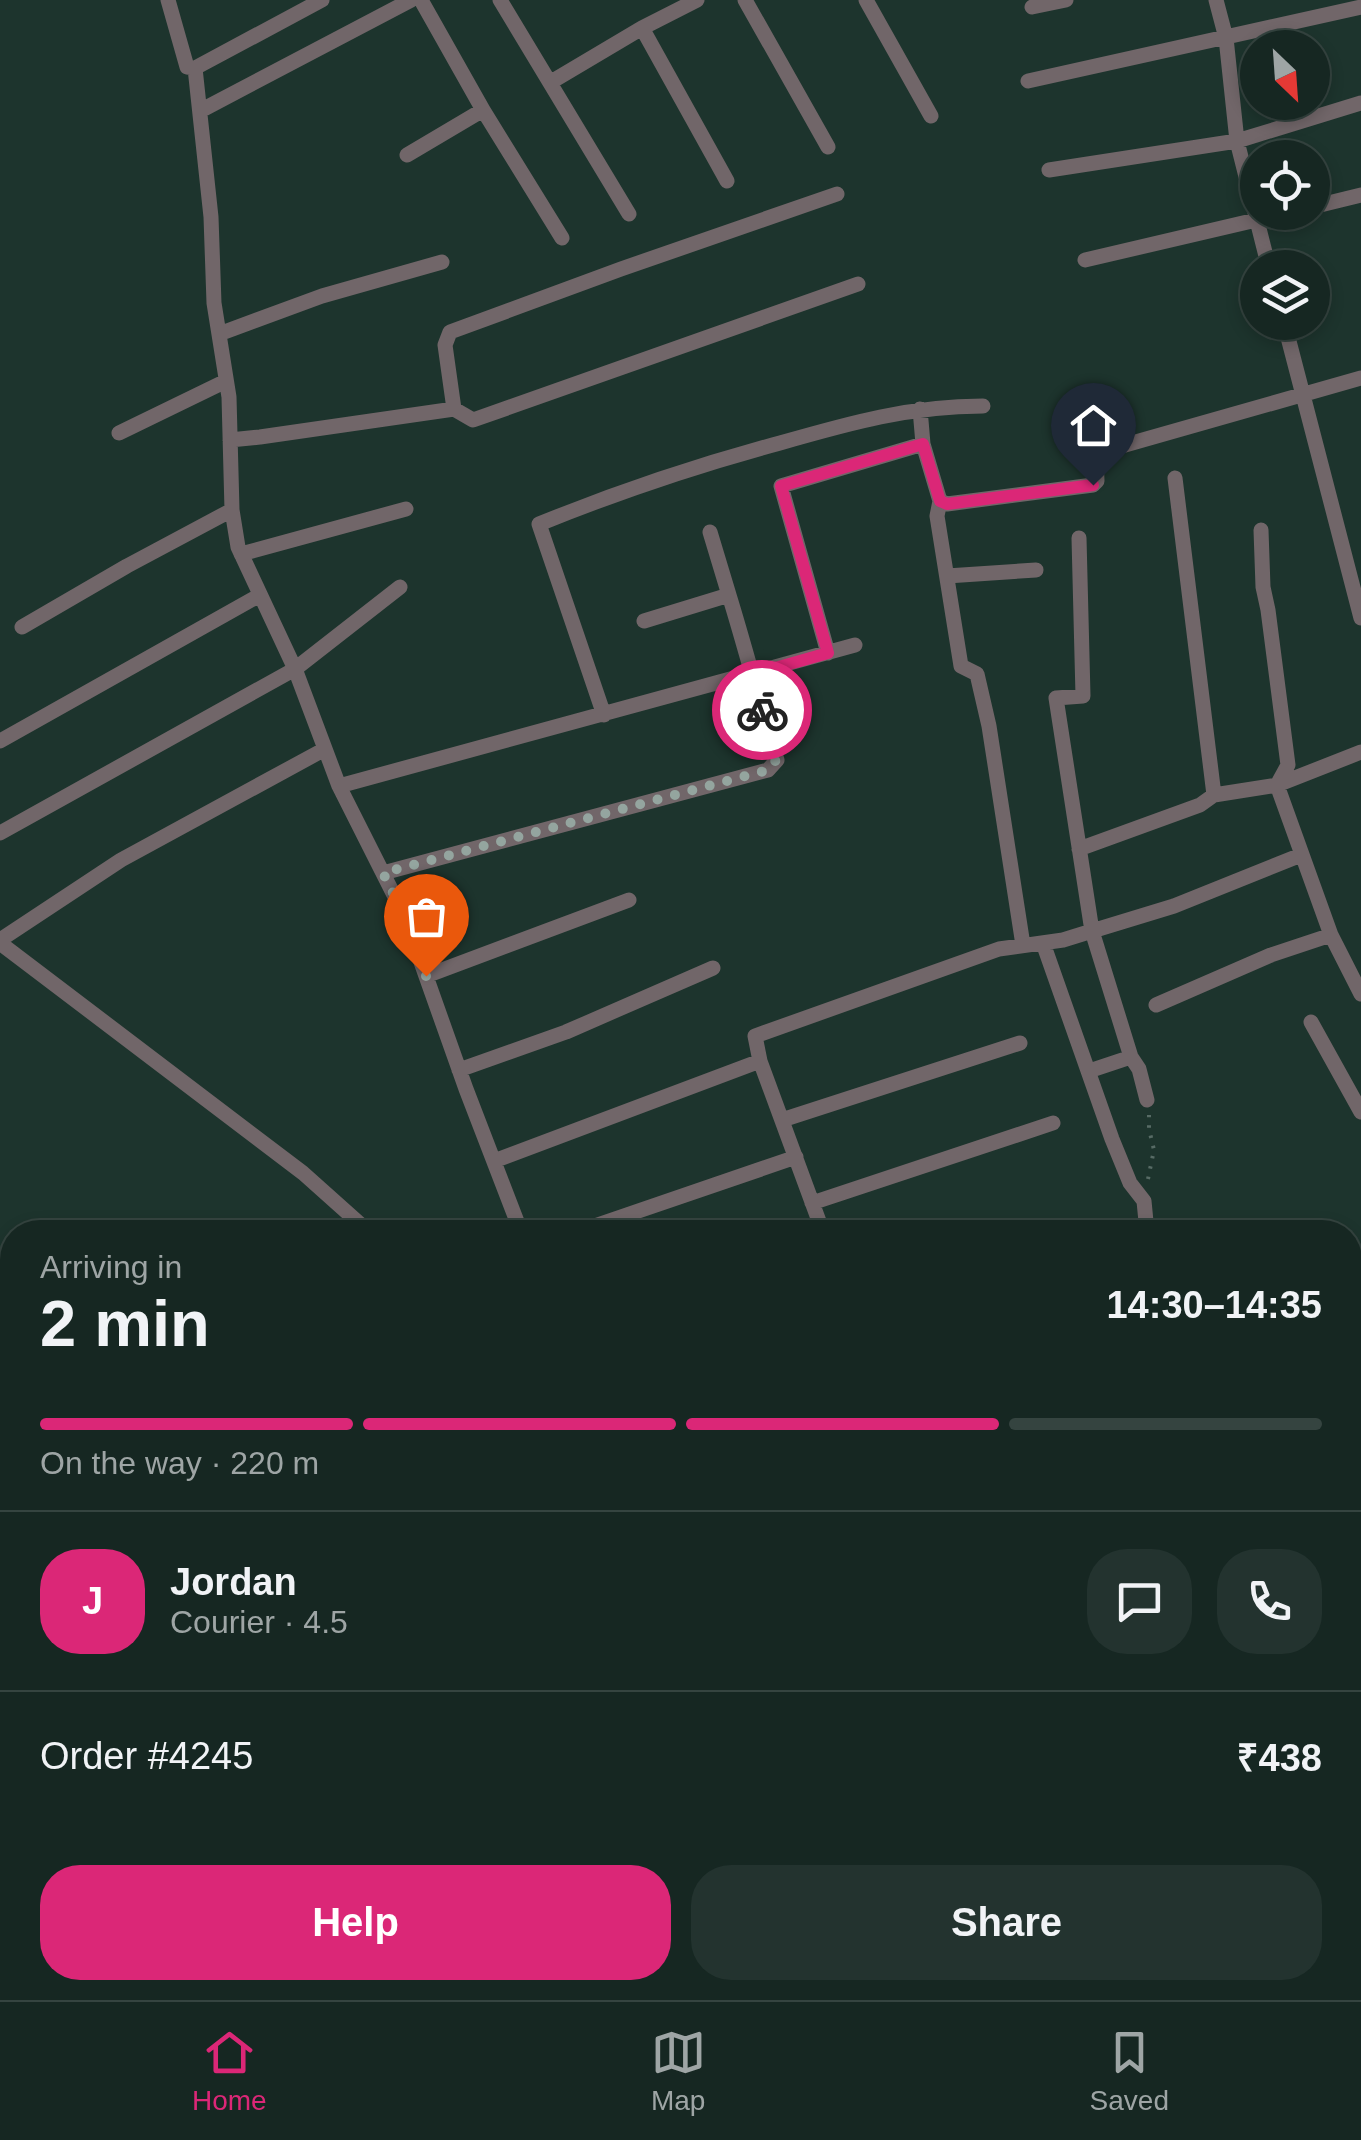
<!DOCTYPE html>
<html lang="en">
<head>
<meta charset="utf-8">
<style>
	:root { --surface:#162722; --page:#23332f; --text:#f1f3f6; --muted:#9ea5a5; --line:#354440; --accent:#db2777 }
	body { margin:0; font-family:Helvetica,sans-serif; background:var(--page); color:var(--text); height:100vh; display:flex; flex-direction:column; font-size:38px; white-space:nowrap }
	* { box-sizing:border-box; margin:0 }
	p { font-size:32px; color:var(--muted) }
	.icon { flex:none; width:55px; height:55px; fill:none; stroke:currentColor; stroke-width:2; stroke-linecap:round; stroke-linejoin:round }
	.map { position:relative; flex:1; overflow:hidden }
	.sheet { position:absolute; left:0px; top:1220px; width:1362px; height:780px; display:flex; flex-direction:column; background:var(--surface); border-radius:40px 40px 0 0; box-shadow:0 5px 15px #0003,0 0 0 2px var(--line) }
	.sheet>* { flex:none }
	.needle { width:65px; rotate:155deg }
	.controls { position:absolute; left:1240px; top:30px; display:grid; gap:20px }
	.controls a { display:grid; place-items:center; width:90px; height:90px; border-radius:50%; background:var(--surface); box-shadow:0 5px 15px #0003,0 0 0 2px var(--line); font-size:50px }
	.pin { position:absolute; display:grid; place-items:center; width:85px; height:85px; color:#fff; margin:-102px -42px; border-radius:50% 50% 50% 0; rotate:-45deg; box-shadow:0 0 10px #0007 }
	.pin .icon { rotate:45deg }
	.courier { position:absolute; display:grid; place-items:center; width:100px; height:100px; margin:-50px; border:8px solid #db2777; border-radius:50%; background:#fff; color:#222; box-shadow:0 2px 12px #0007 }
	.headline em { font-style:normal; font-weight:800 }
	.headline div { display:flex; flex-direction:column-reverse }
	.headline { display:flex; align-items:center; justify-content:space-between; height:170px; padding:0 40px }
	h1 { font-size:65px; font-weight:800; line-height:75px }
	.bar { display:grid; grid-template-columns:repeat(4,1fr); gap:15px 10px; align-content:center; height:120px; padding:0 40px }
	.bar i { height:12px; border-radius:8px; background:var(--line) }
	.bar .on { background:var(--accent) }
	.bar p { grid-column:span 4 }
	.line { display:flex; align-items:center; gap:25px; padding:0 40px; border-top:2px solid var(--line) }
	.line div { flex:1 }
	.round { display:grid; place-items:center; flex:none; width:105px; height:105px; border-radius:40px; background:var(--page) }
	.button { display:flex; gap:20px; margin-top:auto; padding:20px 40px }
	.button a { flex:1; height:115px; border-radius:40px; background:var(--accent); color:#fff; font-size:40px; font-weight:800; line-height:115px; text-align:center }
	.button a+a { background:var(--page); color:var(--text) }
	.tabs { display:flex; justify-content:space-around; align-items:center; height:140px; border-top:2px solid var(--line); background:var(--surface); font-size:28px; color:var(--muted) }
	.tabs a { display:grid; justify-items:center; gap:5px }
	.tabs .on { color:var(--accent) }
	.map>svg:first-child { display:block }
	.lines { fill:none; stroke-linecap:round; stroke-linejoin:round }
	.path { stroke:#576b65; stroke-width:4; stroke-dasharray:2.5 8; stroke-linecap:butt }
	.minor { stroke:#716669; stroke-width:15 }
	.tertiary { stroke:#716669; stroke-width:20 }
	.done { stroke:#94a59f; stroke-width:10; stroke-dasharray:0 18 }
	.route { stroke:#db2777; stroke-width:12 }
</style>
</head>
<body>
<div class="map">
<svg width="1361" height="2000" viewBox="0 0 1361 2000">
	<rect width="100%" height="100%" fill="#1d342d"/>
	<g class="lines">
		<path class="path" d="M 1148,1179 L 1154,1150 L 1149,1129 L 1149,1115"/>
		<path class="minor" d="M 168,0 L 187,67 L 195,68 L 322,0
			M 421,0 L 483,110 L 562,238
			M 500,0 L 629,214
			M 745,0 L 828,147
			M 866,0 L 931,116
			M 1216,0 L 1226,38 L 1237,141 L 1269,268
			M 1032,7 L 1066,0
			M 642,28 L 727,181
			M 195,68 L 211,217 L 214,303 L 229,397 L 232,510 L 238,547 L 295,669 L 339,786 L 405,917 L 466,1089 L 521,1232
			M 1028,81 L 1361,7
			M 551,82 L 642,28 L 697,0
			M 200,111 L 411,0
			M 407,155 L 483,110
			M 1049,170 L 1237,141 L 1361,103
			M 1312,207 L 1361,195
			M 1085,260 L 1290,212
			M 1284,322 L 1361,618
			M 219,334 L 322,296 L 442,262
			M 454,409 L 445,345 L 450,332 L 621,269 L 837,194
			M 920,409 L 923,444 L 940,501 L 937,516 L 961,666 L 977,674 L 989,726 L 1023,945
			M 119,433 L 226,381
			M 230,440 L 260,437 L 454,409 L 473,420 L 858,284
			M 1175,478 L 1214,795
			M 940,501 L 947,504 L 1093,485 L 1097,481 L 1096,455 L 1104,451 L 1361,378
			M 1261,530 L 1263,587 L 1268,610 L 1288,765 L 1277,785 L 1331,935 L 1361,994
			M 710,532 L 729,595
			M 241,554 L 406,509
			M 947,576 L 1036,570
			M 22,627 L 127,566 L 232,510
			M 828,653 L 781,486 L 923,444
			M 604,715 L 539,524 C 618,492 698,465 780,443 C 850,423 910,406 983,406
			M 0,741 L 260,595
			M 339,786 L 855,645
			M 0,833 L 295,669 L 400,587
			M 1079,849 L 1200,805 L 1214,795 L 1277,785 L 1361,752
			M 383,873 L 768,770 L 777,760 C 760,705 746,650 729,595 L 644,621
			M 0,940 L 121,860 L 325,749
			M 0,943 L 303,1173 L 369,1232
			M 1043,943 L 1112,1139 L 1130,1183 L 1144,1201 L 1147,1232
			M 426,976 L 629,900
			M 1156,1005 L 1271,955 L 1331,935
			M 1311,1022 L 1361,1112
			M 1131,1057 L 1139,1069 L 1147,1100
			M 760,1061 L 755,1036 L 999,949 L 1063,940 L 1092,931 L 1056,698 L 1083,696 L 1079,538
			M 459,1070 L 566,1032 L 713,968
			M 1089,1071 L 1131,1057 L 1092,931 L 1174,906 L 1301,855
			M 782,1120 L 1020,1043
			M 494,1161 L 760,1061 L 823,1232
			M 812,1203 L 1053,1123
			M 337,1232 L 356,1221
			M 577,1232 L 796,1157
			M 1350,1304 L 1361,1299
			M 0,1465 L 6,1443 L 12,1439
			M 0,1477 L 12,1584
			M 0,1804 L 12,1801
			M 0,1902 L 12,1896
			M 337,1988 L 343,2000
			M 421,1988 L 428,2000
			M 528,1988 L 535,2000
			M 919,1988 L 927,2000
			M 1042,1988 L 1047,2000
			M 1127,1988 L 1133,2000
			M 1242,1988 L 1247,2000
			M 11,2000 L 37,1988
			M 199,2000 L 222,1988
			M 672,2000 L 697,1988"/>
		<path class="tertiary" d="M 1350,1834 L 1361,1830
			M 992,2000 L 1006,1988"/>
	</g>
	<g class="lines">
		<path class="done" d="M 426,976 L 405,917 L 383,873 L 768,770 L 776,760 L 762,710"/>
		<path class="route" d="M 762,710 L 754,674 L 828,653 L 781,486 L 923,444 L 940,501 L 947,504 L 1093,485"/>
	</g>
</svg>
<div class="controls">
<a><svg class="needle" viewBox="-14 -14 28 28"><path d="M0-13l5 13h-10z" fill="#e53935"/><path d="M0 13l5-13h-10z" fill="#9ea5a5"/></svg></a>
<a><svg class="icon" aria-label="locate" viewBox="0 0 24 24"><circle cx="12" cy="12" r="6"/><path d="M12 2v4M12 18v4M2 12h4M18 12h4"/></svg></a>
<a><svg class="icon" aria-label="layers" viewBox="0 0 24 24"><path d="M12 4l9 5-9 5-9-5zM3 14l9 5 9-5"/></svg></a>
</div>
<div class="pin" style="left:426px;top:976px;background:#ea580c"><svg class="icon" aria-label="bag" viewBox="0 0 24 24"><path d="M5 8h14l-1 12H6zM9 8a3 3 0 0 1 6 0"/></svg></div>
<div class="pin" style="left:1093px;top:485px;background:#1f2937"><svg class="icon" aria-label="home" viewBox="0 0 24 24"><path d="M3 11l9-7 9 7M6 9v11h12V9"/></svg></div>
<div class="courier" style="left:762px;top:710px"><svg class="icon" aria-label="bike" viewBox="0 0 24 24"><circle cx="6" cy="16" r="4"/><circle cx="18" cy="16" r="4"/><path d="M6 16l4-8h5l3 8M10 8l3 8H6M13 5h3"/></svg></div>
<section class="sheet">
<div class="headline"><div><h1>2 min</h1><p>Arriving in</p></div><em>14:30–14:35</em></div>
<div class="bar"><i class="on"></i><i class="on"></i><i class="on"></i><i></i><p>On the way · 220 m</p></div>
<div class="line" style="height:180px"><b class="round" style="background:var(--accent);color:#fff">J</b><div><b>Jordan</b><p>Courier · 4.5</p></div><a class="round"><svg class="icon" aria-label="chat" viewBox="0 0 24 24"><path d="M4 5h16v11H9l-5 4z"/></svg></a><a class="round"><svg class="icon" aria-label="phone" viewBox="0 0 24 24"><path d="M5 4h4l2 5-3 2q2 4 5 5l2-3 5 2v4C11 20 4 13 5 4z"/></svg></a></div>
<div class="line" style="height:130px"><div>Order #4245</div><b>₹438</b></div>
<div class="button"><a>Help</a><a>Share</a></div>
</section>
</div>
<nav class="tabs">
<a class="on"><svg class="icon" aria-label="home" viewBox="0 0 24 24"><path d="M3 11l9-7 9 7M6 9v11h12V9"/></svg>Home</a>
<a><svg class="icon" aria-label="map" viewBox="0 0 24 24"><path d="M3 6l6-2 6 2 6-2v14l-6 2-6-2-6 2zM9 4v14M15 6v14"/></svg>Map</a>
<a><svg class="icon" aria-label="saved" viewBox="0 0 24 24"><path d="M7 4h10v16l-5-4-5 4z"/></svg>Saved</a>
</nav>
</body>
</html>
